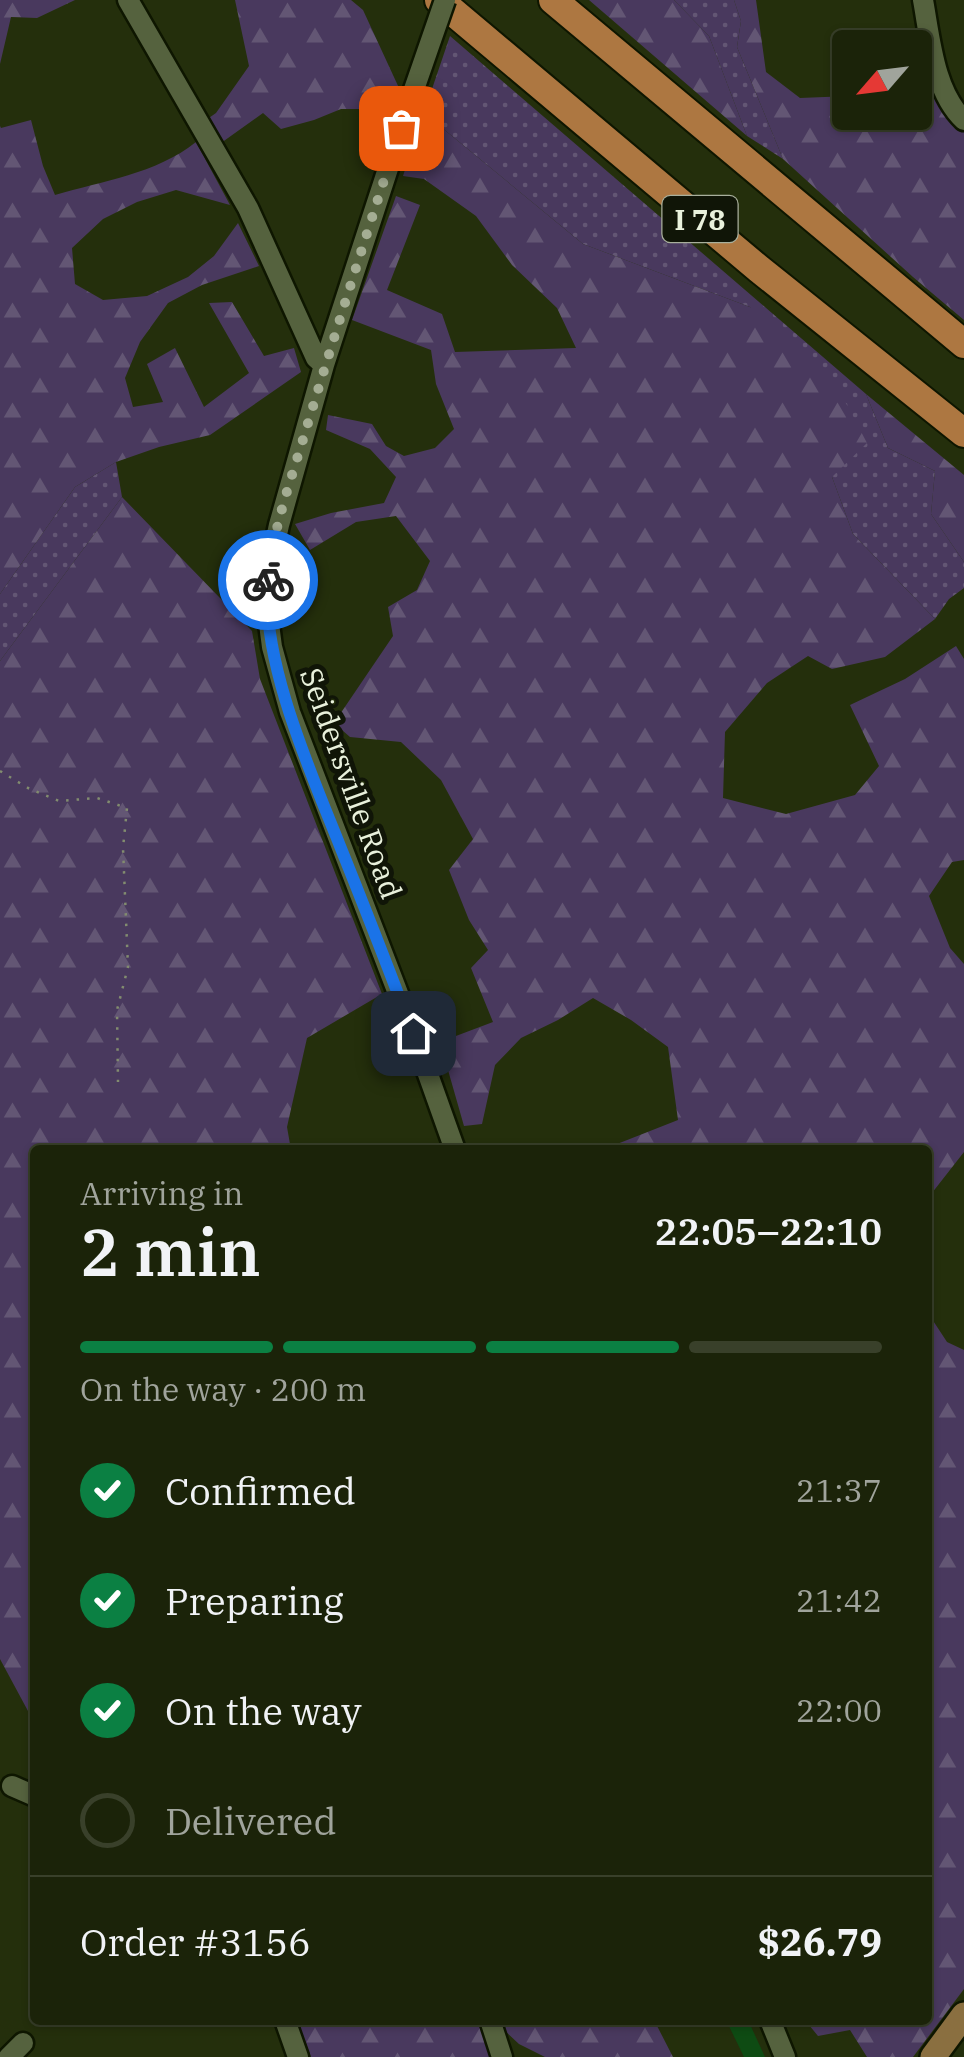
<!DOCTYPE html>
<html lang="en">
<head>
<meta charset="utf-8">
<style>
	:root { --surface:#1b2309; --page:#282f17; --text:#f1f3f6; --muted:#a0a49c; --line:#39402a; --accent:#0b8043 }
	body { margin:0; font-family:"IBM Plex Serif",serif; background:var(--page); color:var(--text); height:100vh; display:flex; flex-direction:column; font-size:38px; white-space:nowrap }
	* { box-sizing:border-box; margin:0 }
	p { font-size:32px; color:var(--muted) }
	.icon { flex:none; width:55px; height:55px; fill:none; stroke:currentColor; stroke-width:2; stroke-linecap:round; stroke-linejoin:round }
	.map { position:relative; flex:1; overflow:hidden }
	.side { position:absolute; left:30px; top:1145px; width:902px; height:880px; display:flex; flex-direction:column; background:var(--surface); border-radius:10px; box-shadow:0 2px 8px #0004,0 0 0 2px var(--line) }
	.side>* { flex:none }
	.needle { width:65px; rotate:242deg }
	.controls { position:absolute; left:832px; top:30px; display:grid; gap:20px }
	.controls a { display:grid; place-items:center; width:100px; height:100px; border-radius:10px; background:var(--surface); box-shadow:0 2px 8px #0004,0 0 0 2px var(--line); font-size:50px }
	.pin { position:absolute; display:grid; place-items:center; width:85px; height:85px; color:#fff; margin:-42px; border-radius:20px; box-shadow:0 5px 15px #0006 }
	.courier { position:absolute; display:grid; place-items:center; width:100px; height:100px; margin:-50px; border:8px solid #1a73e8; border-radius:50%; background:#fff; color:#222; box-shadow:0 2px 12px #0007 }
	.head em { font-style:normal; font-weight:600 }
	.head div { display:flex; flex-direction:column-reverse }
	.head { display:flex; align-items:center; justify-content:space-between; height:170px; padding:0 50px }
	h1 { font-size:65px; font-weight:600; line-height:75px }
	.bar { display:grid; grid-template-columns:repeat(4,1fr); gap:15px 10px; align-content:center; height:120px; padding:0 50px }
	.bar i { height:12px; border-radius:8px; background:var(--line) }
	.bar .selected { background:var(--accent) }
	.bar p { grid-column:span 4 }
	.line { display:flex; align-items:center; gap:25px; padding:0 50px; border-top:2px solid var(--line) }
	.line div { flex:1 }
	ol { padding:0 50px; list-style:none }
	li { display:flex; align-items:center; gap:30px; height:110px }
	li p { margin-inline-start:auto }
	li .icon { padding:10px; border-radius:50%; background:var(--accent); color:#fff; stroke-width:4 }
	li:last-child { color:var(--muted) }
	li i { width:55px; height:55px; border:5px solid var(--line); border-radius:50% }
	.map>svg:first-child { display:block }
	.grass { fill:url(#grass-dots) }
	.forest { fill:url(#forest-firs) }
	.building { fill:#0e4b13 }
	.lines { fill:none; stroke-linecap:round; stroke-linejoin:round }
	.minor-casing { stroke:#0e1600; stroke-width:25 }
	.major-casing { stroke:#0e1600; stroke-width:30 }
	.highway-casing { stroke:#0e1600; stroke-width:32 }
	.path { stroke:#828c6f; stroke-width:2.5; stroke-dasharray:2.5 8; stroke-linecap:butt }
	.minor { stroke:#55623e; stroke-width:20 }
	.major { stroke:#8a6f40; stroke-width:25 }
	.highway { stroke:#ad7741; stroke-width:28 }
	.minor-bridge-casing { stroke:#0e1600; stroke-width:25; stroke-linecap:butt }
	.minor-bridge { stroke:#55623e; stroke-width:20 }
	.done { stroke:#a4ad93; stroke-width:10; stroke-dasharray:0 18 }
	.route { stroke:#1a73e8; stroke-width:12 }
	.labels { text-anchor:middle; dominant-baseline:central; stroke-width:10; stroke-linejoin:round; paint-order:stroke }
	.shield { fill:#101507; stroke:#a8af9c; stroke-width:2.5 }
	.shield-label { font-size:28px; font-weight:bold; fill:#e9f1dc }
	.street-label { font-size:30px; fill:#e9f1dc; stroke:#101507 }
</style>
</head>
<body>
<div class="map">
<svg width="964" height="2057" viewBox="0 0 964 2057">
	<defs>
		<pattern id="grass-dots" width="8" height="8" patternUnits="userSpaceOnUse" patternTransform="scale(2.5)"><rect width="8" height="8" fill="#49395e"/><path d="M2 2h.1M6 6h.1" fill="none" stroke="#635674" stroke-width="1.8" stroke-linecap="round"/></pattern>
		<pattern id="forest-firs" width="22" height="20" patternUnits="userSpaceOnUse" patternTransform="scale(2.5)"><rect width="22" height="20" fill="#49395e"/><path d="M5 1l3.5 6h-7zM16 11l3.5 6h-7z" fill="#635674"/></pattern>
	</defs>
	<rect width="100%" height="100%" fill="#242f0c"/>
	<path class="grass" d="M 674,0 L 734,0 L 741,21 L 737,47 L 783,159 L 747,136 L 709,36 Z
		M 450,36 L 866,394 L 888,448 L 935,471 L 931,514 L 964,562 L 964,588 L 949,599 L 935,619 L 853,534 L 832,477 L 750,307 L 583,244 L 441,127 L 416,136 Z
		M 116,462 L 122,497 L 0,661 L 0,594 L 75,487 Z"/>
	<path class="forest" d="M 0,0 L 75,0 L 37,18 L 11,17 L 0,64 Z
		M 235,0 L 351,0 L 363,10 L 399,88 L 389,109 L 341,109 L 314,120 L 281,129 L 263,113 L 221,143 L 206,120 L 216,113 L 249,66 Z
		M 589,0 L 674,0 L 709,36 L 747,136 Z
		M 734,0 L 756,0 L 766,72 L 800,98 L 850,96 L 850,112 L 915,112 L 915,94 L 932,93 L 964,127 L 964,320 L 913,277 L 783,159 L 737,47 L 741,21 Z
		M 31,120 L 43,166 L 55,195 C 102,181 156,174 196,142 L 230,205 L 176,190 L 137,202 L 103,219 L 72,248 L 75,284 L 103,300 L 147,296 L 188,277 L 214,256 L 238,223 L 259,266 L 202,285 L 168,303 L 140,342 L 125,378 L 133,407 L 163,402 L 147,364 L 175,348 L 204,407 L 249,373 L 209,303 L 232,302 L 264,356 L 294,348 L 301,372 L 210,435 L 159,447 L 116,462 L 75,487 L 0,594 L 0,126 L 1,128 Z
		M 441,127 L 583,244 L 750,307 L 831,375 L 867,443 L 832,477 L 853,534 L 935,619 L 885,657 L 832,669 L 808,656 L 767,683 L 725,732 L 723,798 L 786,814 L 855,795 L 879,766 L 850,705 L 905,679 L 956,646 L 964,659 L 964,860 L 952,862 L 929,896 L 950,948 L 964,964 L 964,1152 L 928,1198 L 928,1150 L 579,1150 L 612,1146 L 678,1120 L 668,1047 L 631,1020 L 593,998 L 558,1020 L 521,1038 L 495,1065 L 482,1124 L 464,1126 L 440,1042 L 493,1022 L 471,968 L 488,950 L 469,920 L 449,870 L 473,839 L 441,780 L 401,742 L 350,737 L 334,723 L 393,636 L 388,607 L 417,590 L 430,561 L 396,516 L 356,522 L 310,550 L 295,524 L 331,513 L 384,503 L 396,477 L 370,449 L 326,430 L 328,415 L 372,424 L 386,446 L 404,456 L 435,448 L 454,429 L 436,384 L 431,350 L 352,320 L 396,196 L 420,205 L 387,290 L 442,314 L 455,352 L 576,348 L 557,308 L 512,265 L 476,216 L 424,179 L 403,176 L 416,136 Z
		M 866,394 L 964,475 L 964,562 L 931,514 L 935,471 L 888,448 Z
		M 122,497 L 252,631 L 260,679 L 382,994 L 307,1038 L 287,1127 L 291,1150 L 35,1150 L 35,1724 L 0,1659 L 0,661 Z
		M 928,1313 L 947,1342 L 964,1350 L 964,1989 L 913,2057 L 867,2057 L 850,2030 L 818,2036 L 805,2020 L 928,2020 Z
		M 297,2020 L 478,2020 L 490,2057 L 311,2057 Z
		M 501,2020 L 654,2020 L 673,2057 L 545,2057 L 519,2044 L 504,2030 Z"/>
	<path class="building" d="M 726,2020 L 748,2020 L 765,2057 L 744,2057 Z"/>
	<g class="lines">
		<defs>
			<path id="minor" d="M 128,0 L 248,208 L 316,358 L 324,365
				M 923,0 C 930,38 934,92 964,120
				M 410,101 L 324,365 L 279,525 L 267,580 L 268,616 L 272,647 L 290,712 L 414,1035 L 455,1150
				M 12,1786 L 35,1796
				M 285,2020 L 298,2057
				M 490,2020 L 502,2057
				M 770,2020 L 785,2057
				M 9,2057 L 23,2043"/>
			<path id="major" d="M 933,2057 L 964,2015"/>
			<path id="highway" d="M 439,0 L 759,269 L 964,433
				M 553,0 L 964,344"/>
		</defs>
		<use href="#minor" class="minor-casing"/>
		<use href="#major" class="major-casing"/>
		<use href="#highway" class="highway-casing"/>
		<path class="path" d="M 0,771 L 28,788 L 59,801 L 97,798 L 127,808 L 123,848 L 128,967 L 117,1010 L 118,1082"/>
		<use href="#minor" class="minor"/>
		<use href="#major" class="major"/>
		<use href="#highway" class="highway"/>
		<defs>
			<path id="minor-bridge" d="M 410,101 L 445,0"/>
		</defs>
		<use href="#minor-bridge" class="minor-bridge-casing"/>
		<use href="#minor-bridge" class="minor-bridge"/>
	</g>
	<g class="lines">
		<path class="done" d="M 268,580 C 273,527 293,474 308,423 C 338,324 369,226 401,128"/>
		<path class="route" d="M 268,580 C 260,658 311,773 340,846 C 365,908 389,970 413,1033"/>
	</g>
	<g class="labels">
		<rect class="shield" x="662.5" y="196" width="75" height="46" rx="8"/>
		<g class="shield-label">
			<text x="700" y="219">I 78</text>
		</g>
		<g class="street-label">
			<text transform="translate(352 783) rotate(70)">Seidersville Road</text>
		</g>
	</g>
</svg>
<div class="controls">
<a><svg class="needle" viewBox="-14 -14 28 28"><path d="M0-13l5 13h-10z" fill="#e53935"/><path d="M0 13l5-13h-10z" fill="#a0a49c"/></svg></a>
</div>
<div class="pin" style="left:401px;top:128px;background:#ea580c"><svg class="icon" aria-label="bag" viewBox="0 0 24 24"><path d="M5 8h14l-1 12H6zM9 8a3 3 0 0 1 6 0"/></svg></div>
<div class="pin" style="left:413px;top:1033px;background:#1f2937"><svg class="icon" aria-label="home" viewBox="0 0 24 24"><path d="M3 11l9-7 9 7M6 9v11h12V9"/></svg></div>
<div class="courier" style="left:268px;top:580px"><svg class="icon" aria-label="bike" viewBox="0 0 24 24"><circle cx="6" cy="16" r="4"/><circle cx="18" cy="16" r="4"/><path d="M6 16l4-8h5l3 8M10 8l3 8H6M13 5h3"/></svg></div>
<section class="side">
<div class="head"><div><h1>2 min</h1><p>Arriving in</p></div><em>22:05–22:10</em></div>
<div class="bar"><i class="selected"></i><i class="selected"></i><i class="selected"></i><i></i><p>On the way · 200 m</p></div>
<ol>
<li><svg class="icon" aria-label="check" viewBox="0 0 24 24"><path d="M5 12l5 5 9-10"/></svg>Confirmed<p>21:37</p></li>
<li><svg class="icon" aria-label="check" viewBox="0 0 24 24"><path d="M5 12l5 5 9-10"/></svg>Preparing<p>21:42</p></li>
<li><svg class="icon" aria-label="check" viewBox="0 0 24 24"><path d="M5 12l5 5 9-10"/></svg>On the way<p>22:00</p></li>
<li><i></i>Delivered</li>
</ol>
<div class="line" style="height:130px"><div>Order #3156</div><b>$26.79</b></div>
</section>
</div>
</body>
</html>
